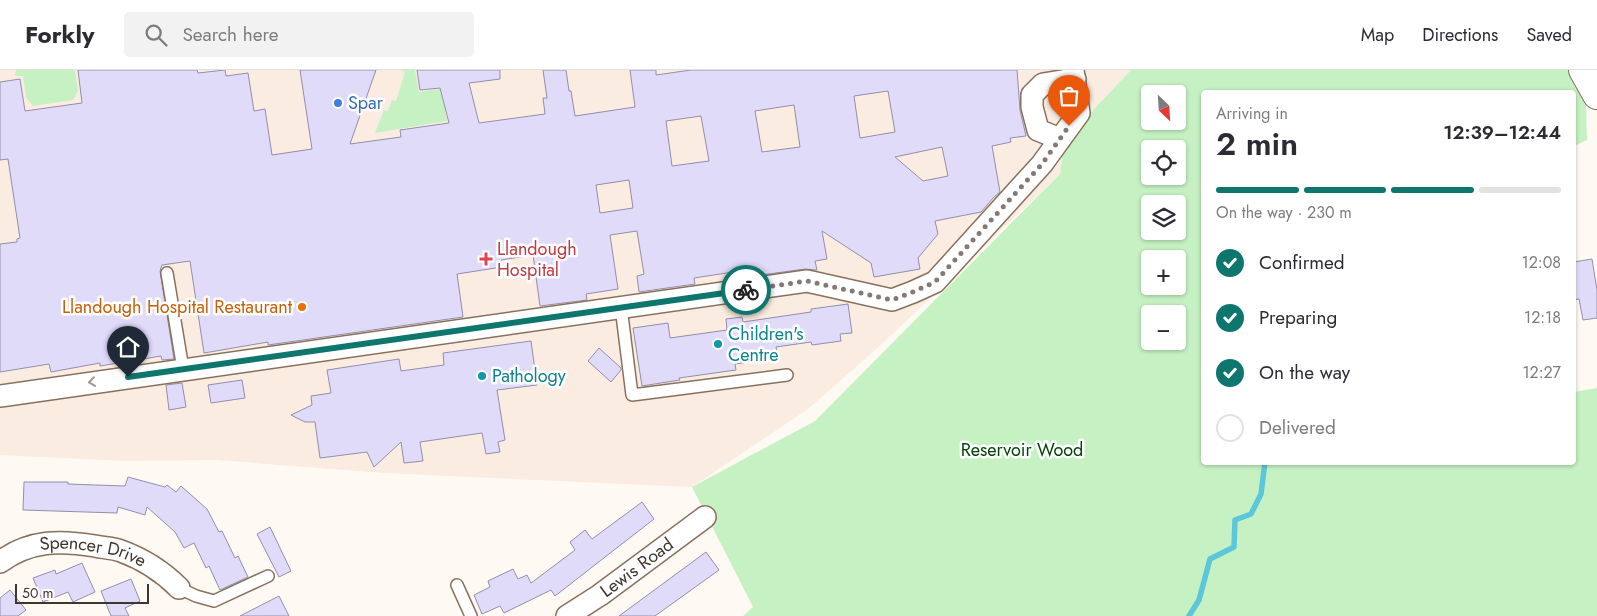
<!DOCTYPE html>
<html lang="en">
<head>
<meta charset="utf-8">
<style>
	:root { --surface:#fff; --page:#f2f2f3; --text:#2b2b33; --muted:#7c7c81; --line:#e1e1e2; --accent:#0f766e }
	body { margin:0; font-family:Jost,sans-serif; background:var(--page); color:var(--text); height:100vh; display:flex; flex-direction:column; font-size:19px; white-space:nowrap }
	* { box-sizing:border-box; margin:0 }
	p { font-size:16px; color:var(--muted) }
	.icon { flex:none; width:28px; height:28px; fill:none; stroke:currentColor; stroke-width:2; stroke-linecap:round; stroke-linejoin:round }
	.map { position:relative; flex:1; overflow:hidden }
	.sheet { position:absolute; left:1201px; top:20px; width:375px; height:375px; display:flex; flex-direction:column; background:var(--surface); border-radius:5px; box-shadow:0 1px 4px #0004 }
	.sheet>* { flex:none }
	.needle { width:32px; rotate:155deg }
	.buttons { position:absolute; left:1141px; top:15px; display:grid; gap:10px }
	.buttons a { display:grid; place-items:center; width:45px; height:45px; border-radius:5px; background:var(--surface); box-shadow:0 1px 4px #0004; font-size:25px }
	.scale { position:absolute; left:15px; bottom:12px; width:134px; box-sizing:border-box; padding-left:5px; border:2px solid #41362e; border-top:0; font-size:14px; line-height:18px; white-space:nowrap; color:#41362e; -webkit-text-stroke:4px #fff; paint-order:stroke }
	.pin { position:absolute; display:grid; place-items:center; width:42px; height:42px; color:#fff; margin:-51px -21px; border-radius:50% 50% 50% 0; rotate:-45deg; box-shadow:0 0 5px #0007 }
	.pin .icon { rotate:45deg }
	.courier { position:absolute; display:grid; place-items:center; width:50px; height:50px; margin:-25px; border:4px solid #0f766e; border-radius:50%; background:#fff; color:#222; box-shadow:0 1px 6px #0007 }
	.head em { font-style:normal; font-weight:600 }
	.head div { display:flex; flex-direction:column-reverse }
	.head { display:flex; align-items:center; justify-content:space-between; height:85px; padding:0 15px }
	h1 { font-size:32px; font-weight:600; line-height:38px }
	.bar { display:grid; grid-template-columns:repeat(4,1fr); gap:8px 5px; align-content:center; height:60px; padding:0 15px }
	.bar i { height:6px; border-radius:4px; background:var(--line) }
	.bar .selected { background:var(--accent) }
	.bar p { grid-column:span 4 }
	ol { padding:0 15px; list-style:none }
	li { display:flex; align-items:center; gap:15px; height:55px }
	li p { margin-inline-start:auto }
	li .icon { padding:5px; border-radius:50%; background:var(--accent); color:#fff; stroke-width:4 }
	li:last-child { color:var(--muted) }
	li i { width:28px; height:28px; border:2px solid var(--line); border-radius:50% }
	header { display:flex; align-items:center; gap:30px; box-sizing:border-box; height:70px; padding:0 25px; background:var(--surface); border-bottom:1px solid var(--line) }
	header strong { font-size:24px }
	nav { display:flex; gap:28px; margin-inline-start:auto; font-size:18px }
	.search { width:350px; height:45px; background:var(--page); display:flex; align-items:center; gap:12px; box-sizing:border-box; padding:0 18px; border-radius:5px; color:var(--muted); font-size:19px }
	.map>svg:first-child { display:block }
	.built { fill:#faece1 }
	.green { fill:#c5f1c3; fill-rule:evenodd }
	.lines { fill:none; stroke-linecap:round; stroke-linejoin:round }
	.stream { stroke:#5cc6da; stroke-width:5.5 }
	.building { fill:#e1dbfa; stroke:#938eaa; fill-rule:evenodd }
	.lane-casing { stroke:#89705d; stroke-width:14 }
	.street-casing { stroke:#89705d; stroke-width:24 }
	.secondary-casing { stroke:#89705d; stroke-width:30 }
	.lane { stroke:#fff; stroke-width:11 }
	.street { stroke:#fff; stroke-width:21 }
	.secondary { stroke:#fff; stroke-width:28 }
	.oneway { stroke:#a09a96 }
	.done { stroke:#847a73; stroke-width:5; stroke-dasharray:0 9 }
	.route { stroke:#0f766e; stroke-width:6 }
	.shop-dot { fill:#3f7fe0; stroke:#fff; stroke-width:2 }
	.health-dot { fill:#e0444e; stroke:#fff; stroke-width:2 }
	.food-dot { fill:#e8710a; stroke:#fff; stroke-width:2 }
	.culture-dot { fill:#0f9aa8; stroke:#fff; stroke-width:2 }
	.labels { text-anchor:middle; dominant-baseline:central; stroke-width:5; stroke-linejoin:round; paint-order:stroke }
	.shop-label { font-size:18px; fill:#366cbe; stroke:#fff; text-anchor:start }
	.health-label { font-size:18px; fill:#be3a42; stroke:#fff; text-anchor:start }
	.food-label { font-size:18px; fill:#c56008; stroke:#fff; text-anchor:end }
	.culture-label { font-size:18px; fill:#0d838f; stroke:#fff; text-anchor:start }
	.park-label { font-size:18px; fill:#034309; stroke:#fff }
	.street-label { font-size:18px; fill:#41362e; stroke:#fff }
</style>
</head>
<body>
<header>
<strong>Forkly</strong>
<div class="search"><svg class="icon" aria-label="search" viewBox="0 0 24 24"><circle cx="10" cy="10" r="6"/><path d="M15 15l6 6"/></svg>Search here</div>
<nav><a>Map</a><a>Directions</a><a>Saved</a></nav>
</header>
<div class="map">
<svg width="1597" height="546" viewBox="0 0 1597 546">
	<rect width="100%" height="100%" fill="#fff9f4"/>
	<path class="built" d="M 0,0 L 1131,0 L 1064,71 L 1060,104 L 882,274 L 808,339 L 692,417 L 384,403 L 217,390 L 126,391 L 0,385 Z"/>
	<path class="green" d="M 16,0 L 75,0 L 78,21 L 73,30 L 33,36 L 26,27 L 23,6 L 15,6 Z
		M 402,0 L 415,0 L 419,22 L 445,18 L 448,40 L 445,41 L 447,51 L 375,63 L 384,40 L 388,41 L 392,30 L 396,31 L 405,2 Z
		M 1131,0 L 1568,0 L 1586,35 L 1587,70 L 1574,76 L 1574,22 L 1204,22 L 1204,392 L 1574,392 L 1574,322 L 1597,318 L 1597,546 L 743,546 L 753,537 L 692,417 L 815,351 L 1060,104 L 1064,71 ZM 1150,24 L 1178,24 L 1178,51 L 1150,51 ZM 1150,79 L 1178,79 L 1178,106 L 1150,106 ZM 1150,134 L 1178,134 L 1178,161 L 1150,161 ZM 1150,189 L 1178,189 L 1178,216 L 1150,216 ZM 1150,244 L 1178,244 L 1178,271 L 1150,271 Z"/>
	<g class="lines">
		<path class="stream" d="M 1189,546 L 1199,530 L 1210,489 L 1234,477 L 1235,450 L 1251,444 L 1261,424 L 1265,392"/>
	</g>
	<path class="building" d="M 78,0 L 197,0 L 198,3 L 225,0 L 226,6 L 248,3 L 254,41 L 265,39 L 272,85 L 312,79 L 300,0 L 376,0 L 350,74 L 401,67 L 400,60 L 449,53 L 440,18 L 420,20 L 417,0 L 500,0 L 500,9 L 469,13 L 479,53 L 545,44 L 543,28 L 547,28 L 543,0 L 566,0 L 569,21 L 571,21 L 575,46 L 635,37 L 630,0 L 656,0 L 656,5 L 691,0 L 1017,0 L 1020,40 L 1026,66 L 1010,68 L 1011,72 L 992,76 L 1000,122 L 993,128 L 981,142 L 935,151 L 938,164 L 918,188 L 920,199 L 874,207 L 871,193 L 822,161 L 827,189 L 815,191 L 817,200 L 805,199 L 754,206 L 753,199 L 694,208 L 695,214 L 639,222 L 637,206 L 644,204 L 637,161 L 610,165 L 618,219 L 586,224 L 587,230 L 540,236 L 533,185 L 501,190 L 502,197 L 457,204 L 463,247 L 268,275 L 268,272 L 204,283 L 190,191 L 162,195 L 160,201 L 174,289 L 162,290 L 161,286 L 100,296 L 100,293 L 51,302 L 49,294 L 0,302 L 0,174 L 17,172 L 17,169 L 20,168 L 8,89 L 0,90 L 0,12 L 20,9 L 25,41 L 82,33 ZM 888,21 L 895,62 L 860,68 L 854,26 ZM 794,35 L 800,77 L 762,82 L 755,41 ZM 701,46 L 709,91 L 672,96 L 666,51 ZM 942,77 L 948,106 L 923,111 L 895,87 ZM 629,110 L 633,138 L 600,143 L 596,115 Z
		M 1592,189 L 1597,220 L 1597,248 L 1583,250 L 1579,229 L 1574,230 L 1574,192 Z
		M 848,234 L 852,263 L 840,264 L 841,271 L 812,275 L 811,272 L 776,277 L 778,288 L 735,294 L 736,300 L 679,308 L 680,310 L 642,316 L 633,258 L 668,253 L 670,268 L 727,260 L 726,249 L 742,247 L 743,252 L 811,242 L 811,239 Z
		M 531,271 L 537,315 L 497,320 L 505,370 L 498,372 L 500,382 L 486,384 L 482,363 L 420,372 L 423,391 L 404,393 L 401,372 L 374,397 L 367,382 L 320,388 L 315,352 L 305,352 L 291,345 L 312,335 L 311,326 L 331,323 L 327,300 L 399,289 L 401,301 L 444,295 L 443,283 Z
		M 599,278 L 621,298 L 621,300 L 611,312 L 588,291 Z
		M 242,310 L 245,328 L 211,333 L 208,315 Z
		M 182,313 L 186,337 L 169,340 L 166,315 Z
		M 128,407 L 165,417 L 167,415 L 176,422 L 181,416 L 207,439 L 219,462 L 222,461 L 235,488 L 238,486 L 248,507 L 220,520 L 209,496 L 206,498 L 194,473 L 184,478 L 175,462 L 147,437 L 145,445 L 118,437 L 117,443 L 23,440 L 24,412 L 68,412 L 68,414 L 125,416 Z
		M 642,432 L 654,449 L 555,526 L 551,520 L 504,543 L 500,536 L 482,544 L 474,525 L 490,517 L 488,511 L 513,499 L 518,509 L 527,505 L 531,513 L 575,480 L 570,472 L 585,460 L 592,469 Z
		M 270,457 L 291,501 L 279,507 L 257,464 Z
		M 706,482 L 719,500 L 655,546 L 619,546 Z
		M 82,493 L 95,522 L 73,532 L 68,522 L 43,532 L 33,508 L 55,500 L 56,504 Z
		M 131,509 L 140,531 L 125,538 L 129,546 L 111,546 L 101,521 Z
		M 10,520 L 26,540 L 18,546 L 0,546 L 0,528 Z
		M 279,526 L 289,546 L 240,546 Z"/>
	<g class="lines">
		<defs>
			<path id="lane" d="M 167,203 L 183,299
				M 621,237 L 632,325 L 787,305
				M 457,515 L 471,546
				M 179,518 L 196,526 L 214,531 L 268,506"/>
			<g id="street">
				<path d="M 1060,69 L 1038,60 L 1032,37 L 1032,25 L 1043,14 L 1075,9"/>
				<path d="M 0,326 L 807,211 L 892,230 L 913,222 L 935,212 L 1042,94 L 1079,43 L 1073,0"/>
				<path id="s1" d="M 0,492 C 30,470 60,470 95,476 C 104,478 113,478 121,481 C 143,489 163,502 179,518"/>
				<path id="s2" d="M 567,546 L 600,525 L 705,447"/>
			</g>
			<path id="secondary" d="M 1583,0 L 1597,25"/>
		</defs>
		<use href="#lane" class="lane-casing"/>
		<use href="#street" class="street-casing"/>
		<use href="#secondary" class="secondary-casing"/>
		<use href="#lane" class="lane"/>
		<use href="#street" class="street"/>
		<use href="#secondary" class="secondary"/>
	</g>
	<defs><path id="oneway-chevron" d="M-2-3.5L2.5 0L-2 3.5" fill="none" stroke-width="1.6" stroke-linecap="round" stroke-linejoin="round" transform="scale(1.25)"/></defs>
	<use class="oneway" href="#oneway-chevron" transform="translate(92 312) rotate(172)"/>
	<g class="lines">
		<path class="done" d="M 746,220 L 807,211 L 892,230 L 913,222 L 935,212 L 1042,94 L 1069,56"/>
		<path class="route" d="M 128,307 L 746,220"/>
	</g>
	<circle class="shop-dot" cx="338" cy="33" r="5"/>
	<path class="health-dot" d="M483.5 181.5h5v5h5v5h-5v5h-5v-5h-5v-5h5z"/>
	<circle class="food-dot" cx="302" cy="237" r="5"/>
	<g class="culture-dot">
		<circle cx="718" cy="274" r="5"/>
		<circle cx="482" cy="306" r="5"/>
	</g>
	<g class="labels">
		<g class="shop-label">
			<text x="348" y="33">Spar</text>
		</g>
		<g class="health-label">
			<text x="497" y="179">Llandough<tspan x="497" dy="21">Hospital</tspan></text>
		</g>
		<g class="food-label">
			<text x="292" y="237">Llandough Hospital Restaurant</text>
		</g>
		<g class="culture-label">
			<text x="728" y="264">Children's<tspan x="728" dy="21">Centre</tspan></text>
			<text x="492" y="306">Pathology</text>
		</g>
		<g class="park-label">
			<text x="1022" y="380">Reservoir Wood</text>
		</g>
		<g class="street-label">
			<text stroke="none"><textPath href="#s1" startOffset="98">Spencer Drive</textPath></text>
			<text stroke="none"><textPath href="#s2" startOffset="85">Lewis Road</textPath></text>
		</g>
	</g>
</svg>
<div class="buttons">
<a><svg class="needle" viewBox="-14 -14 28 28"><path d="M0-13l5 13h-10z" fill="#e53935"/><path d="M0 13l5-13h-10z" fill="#7c7c81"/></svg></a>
<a><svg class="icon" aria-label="locate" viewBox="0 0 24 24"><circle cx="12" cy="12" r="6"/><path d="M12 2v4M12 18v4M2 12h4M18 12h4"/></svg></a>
<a><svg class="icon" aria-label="layers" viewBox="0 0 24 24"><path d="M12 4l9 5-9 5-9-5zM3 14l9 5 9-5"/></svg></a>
<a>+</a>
<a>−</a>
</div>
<div class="scale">50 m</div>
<div class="pin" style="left:1069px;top:56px;background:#ea580c"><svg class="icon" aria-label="bag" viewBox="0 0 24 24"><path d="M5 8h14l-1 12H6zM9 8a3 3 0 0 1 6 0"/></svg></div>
<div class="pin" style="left:128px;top:307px;background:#1f2937"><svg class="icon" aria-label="home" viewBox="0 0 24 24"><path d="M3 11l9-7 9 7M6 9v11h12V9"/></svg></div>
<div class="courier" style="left:746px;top:220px"><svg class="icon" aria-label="bike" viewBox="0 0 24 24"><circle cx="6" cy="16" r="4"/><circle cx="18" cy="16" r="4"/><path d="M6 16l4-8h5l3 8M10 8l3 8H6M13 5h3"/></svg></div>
<section class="sheet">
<div class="head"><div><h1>2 min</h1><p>Arriving in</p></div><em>12:39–12:44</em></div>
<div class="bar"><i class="selected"></i><i class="selected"></i><i class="selected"></i><i></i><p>On the way · 230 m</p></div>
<ol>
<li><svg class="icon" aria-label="check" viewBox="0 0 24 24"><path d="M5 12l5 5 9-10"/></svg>Confirmed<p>12:08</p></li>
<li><svg class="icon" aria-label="check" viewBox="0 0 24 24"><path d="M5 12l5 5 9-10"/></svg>Preparing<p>12:18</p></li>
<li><svg class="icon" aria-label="check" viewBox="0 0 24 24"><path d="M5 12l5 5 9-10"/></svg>On the way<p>12:27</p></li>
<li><i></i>Delivered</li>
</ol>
</section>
</div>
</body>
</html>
